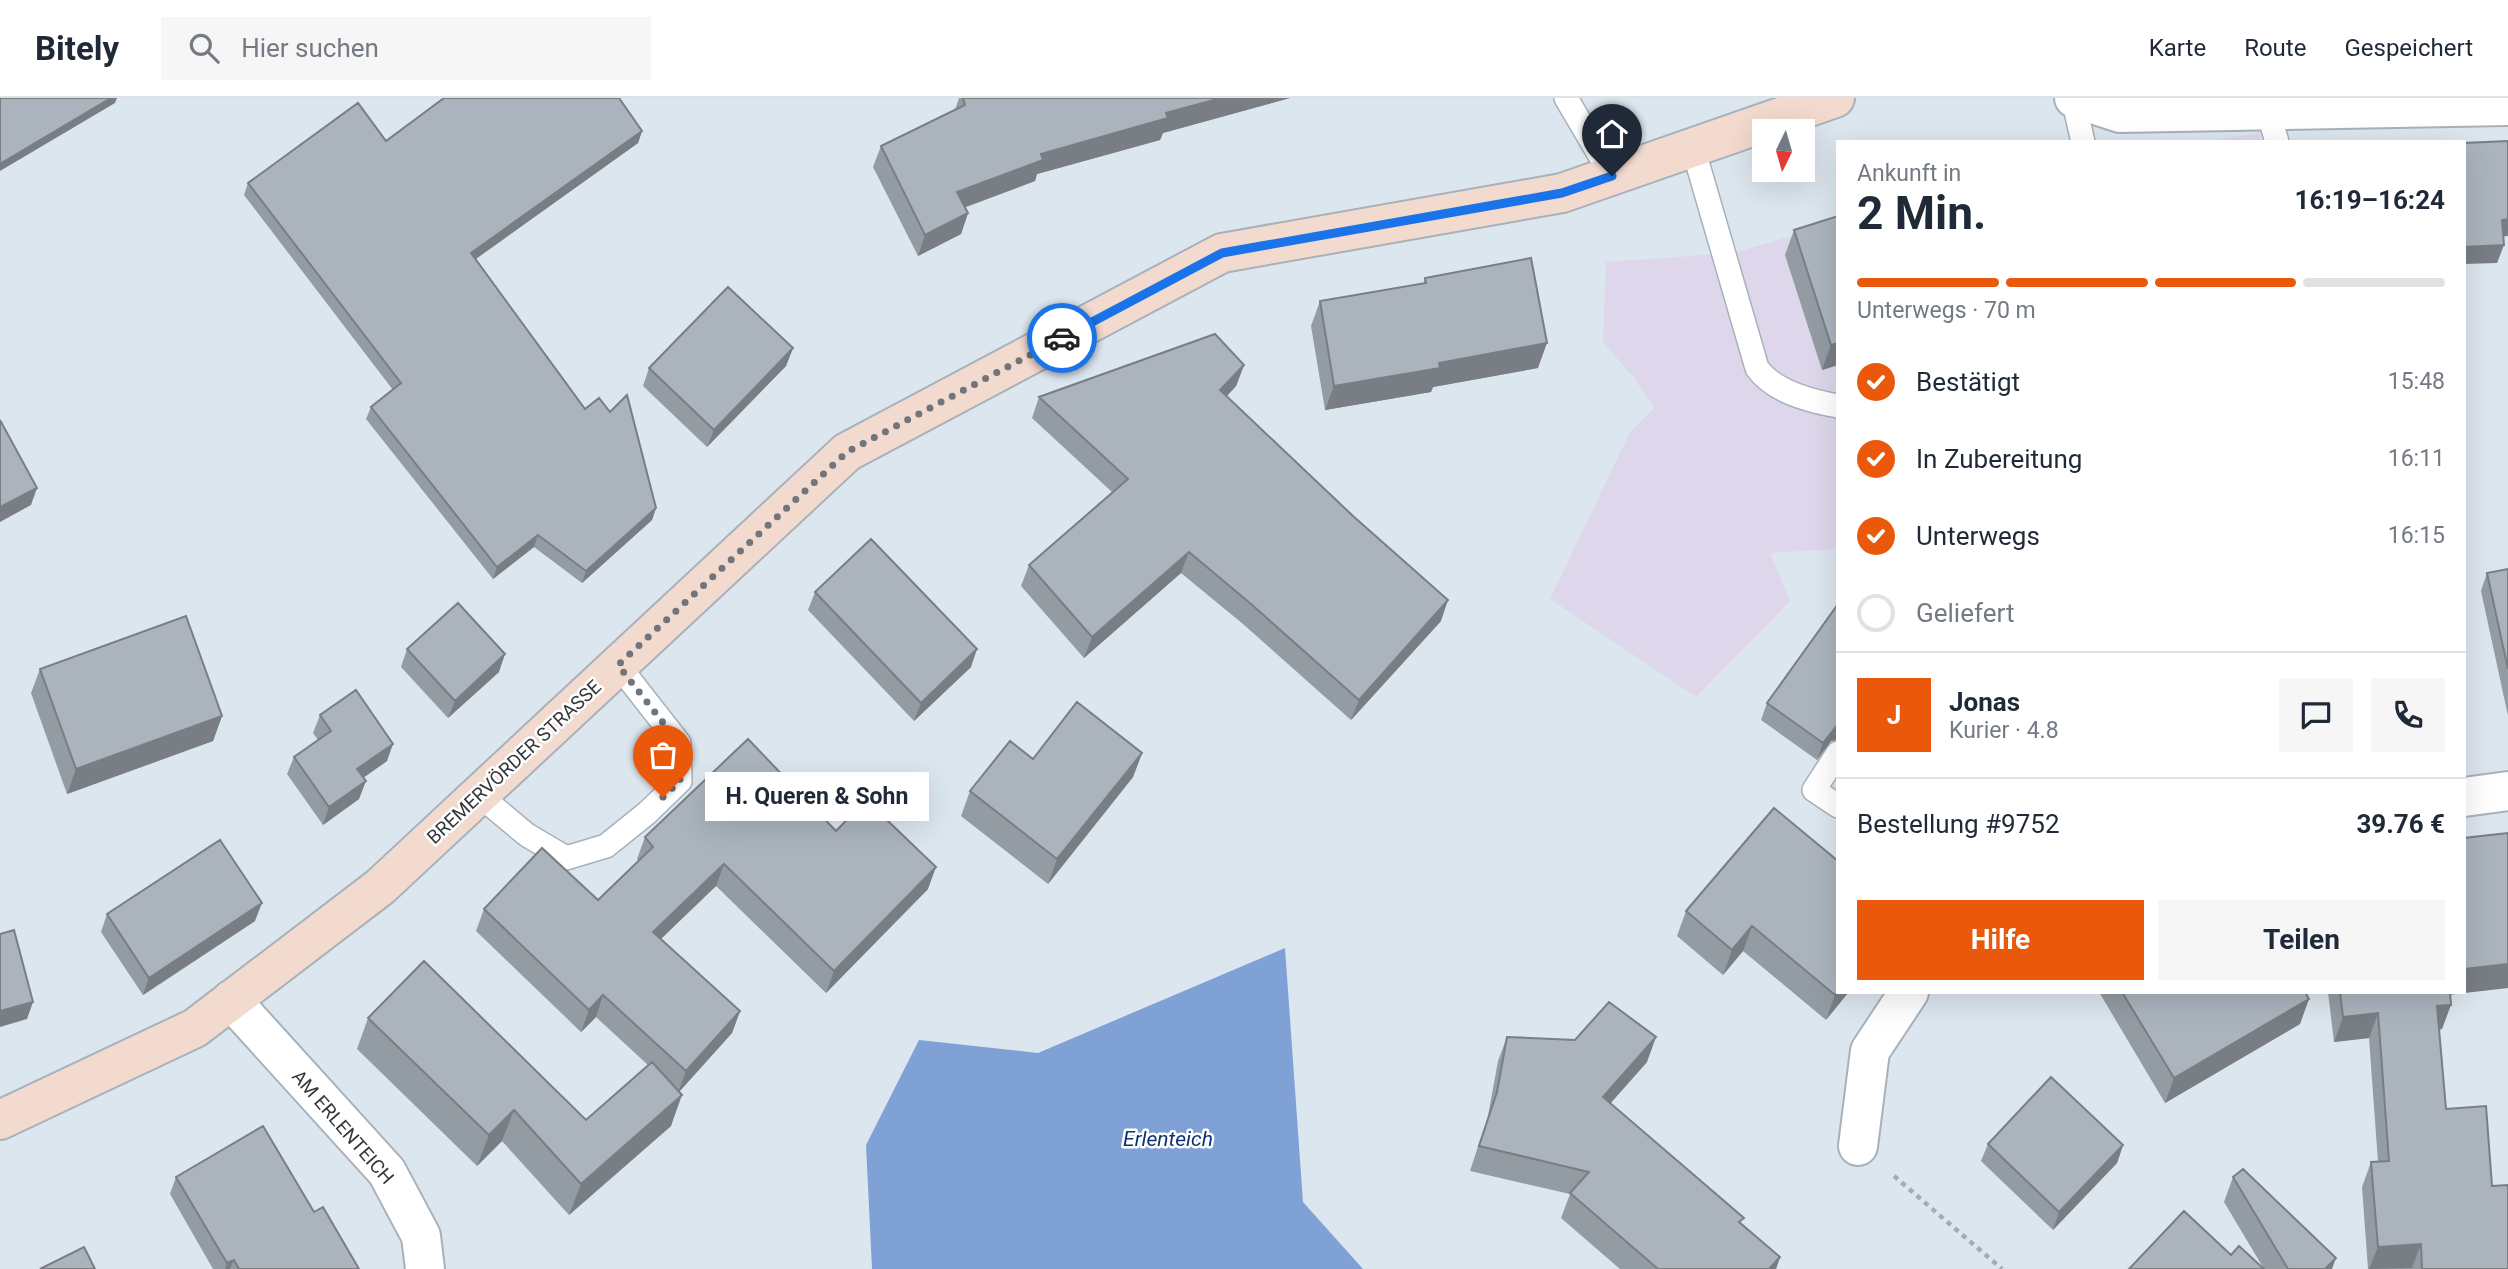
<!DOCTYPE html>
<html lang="de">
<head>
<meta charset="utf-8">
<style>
	:root { --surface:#fff; --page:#f6f6f7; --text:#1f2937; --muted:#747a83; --line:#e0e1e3; --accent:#ea580c }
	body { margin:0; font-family:Roboto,sans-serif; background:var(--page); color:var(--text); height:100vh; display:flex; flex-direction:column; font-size:26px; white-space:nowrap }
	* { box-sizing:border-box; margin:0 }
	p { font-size:23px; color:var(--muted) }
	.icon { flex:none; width:38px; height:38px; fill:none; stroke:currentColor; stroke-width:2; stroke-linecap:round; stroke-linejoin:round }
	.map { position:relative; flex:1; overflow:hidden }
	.panel { position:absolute; left:1836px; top:42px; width:630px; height:854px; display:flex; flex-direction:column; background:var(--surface); border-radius:0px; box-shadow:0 7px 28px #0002 }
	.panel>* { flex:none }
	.needle { width:46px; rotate:185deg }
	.tools { position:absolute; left:1752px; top:21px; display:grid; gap:14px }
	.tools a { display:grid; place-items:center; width:63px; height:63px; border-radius:0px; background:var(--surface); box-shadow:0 7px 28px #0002; font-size:35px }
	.pin { position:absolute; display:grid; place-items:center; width:60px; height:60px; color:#fff; margin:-72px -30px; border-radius:50% 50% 50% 0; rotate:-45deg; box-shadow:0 0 7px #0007 }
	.pin .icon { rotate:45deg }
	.courier { position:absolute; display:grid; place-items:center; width:70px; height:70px; margin:-35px; border:5px solid #1a73e8; border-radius:50%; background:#fff; color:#222; box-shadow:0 2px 9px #0007 }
	.bubble { position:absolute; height:49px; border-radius:0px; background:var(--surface); box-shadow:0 7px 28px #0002; font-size:23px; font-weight:700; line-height:49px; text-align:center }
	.overview em { font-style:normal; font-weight:700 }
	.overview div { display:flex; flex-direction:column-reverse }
	.overview { display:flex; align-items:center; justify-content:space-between; height:119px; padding:0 21px }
	h1 { font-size:46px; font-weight:700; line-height:52px }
	.bar { display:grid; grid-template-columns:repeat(4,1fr); gap:10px 7px; align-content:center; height:84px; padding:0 21px }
	.bar i { height:9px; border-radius:5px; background:var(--line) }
	.bar .on { background:var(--accent) }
	.bar p { grid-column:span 4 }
	.line { display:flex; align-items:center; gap:18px; padding:0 21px; border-top:2px solid var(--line) }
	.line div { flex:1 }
	.round { display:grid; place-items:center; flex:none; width:74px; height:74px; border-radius:0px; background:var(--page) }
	ol { padding:0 21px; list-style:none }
	li { display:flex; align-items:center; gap:21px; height:77px }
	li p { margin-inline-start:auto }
	li .icon { padding:7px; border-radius:50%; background:var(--accent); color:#fff; stroke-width:4 }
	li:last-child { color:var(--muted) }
	li i { width:38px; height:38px; border:4px solid var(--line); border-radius:50% }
	.button { display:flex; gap:14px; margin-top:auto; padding:14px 21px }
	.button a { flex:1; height:80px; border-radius:0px; background:var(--accent); color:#fff; font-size:28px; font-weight:700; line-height:80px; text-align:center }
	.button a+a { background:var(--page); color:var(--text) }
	header { display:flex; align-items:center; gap:42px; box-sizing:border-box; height:98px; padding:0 35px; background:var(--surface); border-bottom:2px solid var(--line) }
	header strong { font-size:33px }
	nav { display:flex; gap:38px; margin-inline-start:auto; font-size:24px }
	.search { width:490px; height:63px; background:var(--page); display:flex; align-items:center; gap:18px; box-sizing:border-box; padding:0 24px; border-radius:0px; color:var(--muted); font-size:26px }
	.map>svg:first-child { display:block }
	.commercial { fill:#ded7ec }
	.water { fill:#80a1d6 }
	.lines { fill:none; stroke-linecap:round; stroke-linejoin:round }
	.lane-casing { stroke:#a8b1ba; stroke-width:26 }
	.street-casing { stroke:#a8b1ba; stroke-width:42 }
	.secondary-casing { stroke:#a8b1ba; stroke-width:42 }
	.path { stroke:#a4acb4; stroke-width:4.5; stroke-dasharray:5 5; stroke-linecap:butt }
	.lane { stroke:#fff; stroke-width:23 }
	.street { stroke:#fff; stroke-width:38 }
	.secondary { stroke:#f3dace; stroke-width:38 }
	.wall { fill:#939ba3 }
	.shaded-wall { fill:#787e84 }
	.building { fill:#abb4bd; stroke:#787e84; stroke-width:2 }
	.done { stroke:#6f757b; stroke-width:7; stroke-dasharray:0 12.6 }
	.route { stroke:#1a73e8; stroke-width:9 }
	.labels { text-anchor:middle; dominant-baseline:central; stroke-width:5; stroke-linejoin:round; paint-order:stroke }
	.street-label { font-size:19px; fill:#34383c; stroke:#fff }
	.water-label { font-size:21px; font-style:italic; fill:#0d3372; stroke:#fff }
</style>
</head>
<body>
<header>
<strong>Bitely</strong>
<div class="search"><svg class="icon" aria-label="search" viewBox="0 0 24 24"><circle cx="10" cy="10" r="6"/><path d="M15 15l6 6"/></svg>Hier suchen</div>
<nav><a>Karte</a><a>Route</a><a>Gespeichert</a></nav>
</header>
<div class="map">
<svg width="2508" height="1171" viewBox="0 0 2508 1171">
	<rect width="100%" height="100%" fill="#dce6ef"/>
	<path class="commercial" d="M 2259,35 L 2261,44 L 2202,44 Z
		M 1837,125 L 1837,451 L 1770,455 L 1790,503 L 1696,599 L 1550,501 L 1630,334 L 1654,310 L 1634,280 L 1603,244 L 1606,164 L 1733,155 Z"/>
	<path class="water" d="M 1285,850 L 1303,1104 L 1363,1171 L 872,1171 L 866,1047 L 919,942 L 1038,955 Z"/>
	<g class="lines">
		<defs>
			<path id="lane" d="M 1566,0 L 1612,78
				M 2073,0 L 2083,44
				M 2268,13 L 2277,44
				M 1693,50 L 1757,270 C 1774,294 1810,303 1838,308
				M 1838,655 L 1814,692 L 1838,708
				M 479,697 L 527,737 L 566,760 L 606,748 L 647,715 L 680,683 L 679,645 L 618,567"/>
			<path id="street" d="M 2074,0 L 2120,15 L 2508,8
				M 2464,699 L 2508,693
				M 231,902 L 387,1074 L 421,1138 L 425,1171
				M 1858,1048 L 1870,953 L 1909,894"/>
			<path id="secondary" d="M 0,1022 L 195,930 L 380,789 L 847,354 L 1222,155 L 1562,95 L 1835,0"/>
		</defs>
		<use href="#lane" class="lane-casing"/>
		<use href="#street" class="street-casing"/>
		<use href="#secondary" class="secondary-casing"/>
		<path class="path" d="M 1894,1078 L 2002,1171"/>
		<use href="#lane" class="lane"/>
		<use href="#street" class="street"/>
		<use href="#secondary" class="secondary"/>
	</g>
	<path class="wall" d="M 959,0 L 1290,0 L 1163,35 L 1160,42 L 1037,76 L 1035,83 L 965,109 L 968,115 L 961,136 L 918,158 L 873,69 L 881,48 L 955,12 Z
		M 642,33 L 638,45 L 476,161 L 656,410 L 652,422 L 582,485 L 534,449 L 493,481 L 366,321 L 371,309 L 393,292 L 244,97 L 248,85 L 386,43 Z
		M 1794,132 L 1838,267 L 1822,272 L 1785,157 Z
		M 1425,180 L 1538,270 L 1433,289 L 1431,294 L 1325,312 L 1311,228 L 1320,203 L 1423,186 Z
		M 793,250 L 786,268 L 707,349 L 643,288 L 649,270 Z
		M 1244,267 L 1236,288 L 1227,298 L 1441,523 L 1351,622 L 1243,526 L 1181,475 L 1084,560 L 1021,488 L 1029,467 L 1112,394 L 1032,320 L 1039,299 Z
		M 2508,471 L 2508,618 L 2481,493 L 2487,475 Z
		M 815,494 L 971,569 L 914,623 L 808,512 Z
		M 407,551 L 499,574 L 448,620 L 401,569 Z
		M 40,571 L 222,618 L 213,643 L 67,696 L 31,595 Z
		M 1767,605 L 1831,643 L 1817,662 L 1761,622 Z
		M 320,617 L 387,663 L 363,680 L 359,701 L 323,727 L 287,676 L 294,659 L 318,642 L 313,635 Z
		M 1142,655 L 1133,679 L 1048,786 L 961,718 L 970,693 L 1033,661 Z
		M 1774,710 L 1838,894 L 1826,922 L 1743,853 L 1723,877 L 1677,838 L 1686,813 Z
		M 836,733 L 928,791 L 826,895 L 716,788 L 661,841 L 740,913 L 732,935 L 679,994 L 671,1028 L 569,1117 L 502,1043 L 477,1068 L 357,951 L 368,920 L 586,1022 L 648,967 L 596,919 L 581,934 L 476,833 L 484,811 L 598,802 L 639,763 L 637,761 L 645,739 Z
		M 107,816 L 255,823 L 143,897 L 101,834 Z
		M 2508,890 L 2450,896 L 2442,931 L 2439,932 L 2446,1011 L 2492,1088 L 2508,1171 L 2368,1171 L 2362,1089 L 2371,1064 L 2378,1064 L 2369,940 L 2334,944 L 2328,894 L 2464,894 Z
		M 2099,894 L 2305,894 L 2300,926 L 2165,1005 Z
		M 1507,939 L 1647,964 L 1610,1005 L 1742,1127 L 1780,1159 L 1776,1171 L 1620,1171 L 1561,1120 L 1570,1096 L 1470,1073 L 1488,1018 L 1498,963 Z
		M 1988,1046 L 2123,1047 L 2117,1065 L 2053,1132 L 1981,1063 Z
		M 176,1079 L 314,1114 L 359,1171 L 213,1171 L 170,1096 Z
		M 2233,1079 L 2332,1171 L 2264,1171 L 2224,1104 Z"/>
	<path class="shaded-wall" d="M 111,0 L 117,0 L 115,5 L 0,73 L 0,66 Z
		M 1221,0 L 1290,0 L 1163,35 L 1160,42 L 1037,76 L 1035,83 L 950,115 L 957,94 L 1041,56 L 1166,15 Z
		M 642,33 L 638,45 L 467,167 L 471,155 Z
		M 968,115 L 961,136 L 918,158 L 925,137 Z
		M 2508,121 L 2508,138 L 2496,139 L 2502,122 Z
		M 2504,147 L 2497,165 L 2464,166 L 2464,149 Z
		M 1547,245 L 1538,270 L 1433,289 L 1431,294 L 1325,312 L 1334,288 L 1439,265 Z
		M 1838,245 L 1838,267 L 1822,272 L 1831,247 Z
		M 793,250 L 786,268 L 707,349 L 714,332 Z
		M 1244,267 L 1236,288 L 1213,313 L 1220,292 Z
		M 37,390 L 31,407 L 0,424 L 0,409 Z
		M 656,410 L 652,422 L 582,485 L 586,473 Z
		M 538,437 L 534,449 L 493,481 L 497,469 Z
		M 1189,454 L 1181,475 L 1084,560 L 1092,539 Z
		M 1448,502 L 1441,523 L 1351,622 L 1359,602 Z
		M 977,551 L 971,569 L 914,623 L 921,605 Z
		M 505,556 L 499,574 L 448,620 L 455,603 Z
		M 222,618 L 213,643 L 67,696 L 76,671 Z
		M 1837,626 L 1838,642 L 1831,643 L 1817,662 L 1823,645 Z
		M 393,646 L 387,663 L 350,689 L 357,671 Z
		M 1142,655 L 1133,679 L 1048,786 L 1057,761 Z
		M 366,683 L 359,701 L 323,727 L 329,709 Z
		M 724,766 L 716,788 L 645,856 L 653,834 Z
		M 936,769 L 928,791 L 826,895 L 834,873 Z
		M 262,805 L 255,823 L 143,897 L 149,880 Z
		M 1752,828 L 1743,853 L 1723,877 L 1732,852 Z
		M 2508,866 L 2508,890 L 2438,898 L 2440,894 L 2464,894 L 2464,871 Z
		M 1838,894 L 1849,894 L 1826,922 L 1835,897 Z
		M 603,897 L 596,919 L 581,934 L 589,912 Z
		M 2309,901 L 2300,926 L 2165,1005 L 2174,980 Z
		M 33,904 L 27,921 L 0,929 L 0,913 Z
		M 2451,907 L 2442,931 L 2428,933 L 2437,908 Z
		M 740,913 L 732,935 L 678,995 L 686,973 Z
		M 2378,915 L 2369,940 L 2334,944 L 2343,919 Z
		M 1656,939 L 1647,964 L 1594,1024 L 1603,999 Z
		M 682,997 L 671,1028 L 569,1117 L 581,1086 Z
		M 514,1012 L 502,1043 L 477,1068 L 489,1037 Z
		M 2123,1047 L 2117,1065 L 2053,1132 L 2059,1114 Z
		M 2421,1146 L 2412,1170 L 2369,1171 L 2378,1149 Z
		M 1780,1159 L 1776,1171 L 1769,1171 Z
		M 2336,1160 L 2332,1171 L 2325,1171 Z
		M 234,1162 L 230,1171 L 225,1171 L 227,1165 Z"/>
	<path class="building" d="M 0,0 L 111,0 L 0,66 Z
		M 444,0 L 619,0 L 642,33 L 471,155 L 585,311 L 599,300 L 610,314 L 627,297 L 656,410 L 586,473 L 538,437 L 497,469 L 371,309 L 401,285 L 248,85 L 358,5 L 386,43 Z
		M 963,0 L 1221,0 L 1166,15 L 1168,20 L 1041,56 L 1043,62 L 957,94 L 968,115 L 925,137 L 881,48 L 965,7 Z
		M 2508,43 L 2508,121 L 2502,122 L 2504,147 L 2464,149 L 2464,45 Z
		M 1838,118 L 1838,245 L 1831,247 L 1794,132 Z
		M 1531,160 L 1547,245 L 1439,265 L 1440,270 L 1334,288 L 1320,203 L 1426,185 L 1425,180 Z
		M 728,189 L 793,250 L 714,332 L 649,270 Z
		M 1215,236 L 1244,267 L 1220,292 L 1353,418 L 1448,502 L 1359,602 L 1251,506 L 1189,454 L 1092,539 L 1029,467 L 1128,381 L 1039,299 Z
		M 0,322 L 37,390 L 0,409 Z
		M 871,441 L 977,551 L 921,605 L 815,494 Z
		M 2508,471 L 2508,571 L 2487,475 Z
		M 458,505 L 505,556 L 455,603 L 407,551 Z
		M 1838,506 L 1838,626 L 1823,645 L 1767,605 Z
		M 186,518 L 222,618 L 76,671 L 40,571 Z
		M 356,592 L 393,646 L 357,671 L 366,683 L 329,709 L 294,659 L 331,633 L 320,617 Z
		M 1077,604 L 1142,655 L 1057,761 L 970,693 L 1010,643 L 1033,661 Z
		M 748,641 L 836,733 L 866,702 L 936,769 L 834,873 L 724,766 L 653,834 L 740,913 L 686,973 L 603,897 L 589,912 L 484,811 L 542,750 L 598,802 L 653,749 L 645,739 Z
		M 1774,710 L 1838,763 L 1838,894 L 1835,897 L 1752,828 L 1732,852 L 1686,813 Z
		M 2508,735 L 2508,866 L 2464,871 L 2464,740 Z
		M 220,742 L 262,805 L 149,880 L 107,816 Z
		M 14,832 L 33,904 L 0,913 L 0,836 Z
		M 424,863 L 586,1022 L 652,964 L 682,997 L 581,1086 L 514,1012 L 489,1037 L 368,920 Z
		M 2122,894 L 2305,894 L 2309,901 L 2174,980 Z
		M 2340,894 L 2450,894 L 2451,907 L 2437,908 L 2446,1011 L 2486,1008 L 2492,1088 L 2508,1087 L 2508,1171 L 2422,1171 L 2421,1146 L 2378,1149 L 2371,1064 L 2389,1063 L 2378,915 L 2343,919 Z
		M 1609,904 L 1656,939 L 1603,999 L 1744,1120 L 1739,1124 L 1780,1159 L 1769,1171 L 1658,1171 L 1570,1095 L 1589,1074 L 1479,1048 L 1497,994 L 1507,939 L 1575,942 Z
		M 2051,979 L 2123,1047 L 2059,1114 L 1988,1046 Z
		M 263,1028 L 314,1114 L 323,1109 L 359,1171 L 239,1171 L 234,1162 L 227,1165 L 176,1079 Z
		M 2243,1071 L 2336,1160 L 2325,1171 L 2288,1171 L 2233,1079 Z
		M 2184,1113 L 2231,1157 L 2239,1148 L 2264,1171 L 2129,1171 Z
		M 84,1149 L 95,1171 L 40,1171 Z"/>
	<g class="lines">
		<path class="done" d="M 663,699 L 680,683 L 679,645 L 618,567 L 847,354 L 1062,240"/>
		<path class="route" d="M 1062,240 L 1222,155 L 1562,95 L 1612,78"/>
	</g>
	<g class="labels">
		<g class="street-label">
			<text transform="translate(514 664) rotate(-43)">BREMERVÖRDER STRASSE</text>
			<text transform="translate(343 1029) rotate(49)">AM ERLENTEICH</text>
		</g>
		<g class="water-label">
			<text x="1168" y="1041">Erlenteich</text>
		</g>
	</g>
</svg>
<div class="tools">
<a><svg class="needle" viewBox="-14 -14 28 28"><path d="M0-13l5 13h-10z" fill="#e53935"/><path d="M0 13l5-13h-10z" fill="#747a83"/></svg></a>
</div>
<div class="pin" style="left:663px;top:699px;background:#ea580c"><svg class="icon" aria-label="bag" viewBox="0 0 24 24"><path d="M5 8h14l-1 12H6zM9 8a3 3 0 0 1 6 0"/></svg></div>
<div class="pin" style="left:1612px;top:78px;background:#1f2937"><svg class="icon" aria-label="home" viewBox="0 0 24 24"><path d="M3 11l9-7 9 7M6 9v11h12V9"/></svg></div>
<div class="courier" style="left:1062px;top:240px"><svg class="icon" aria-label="car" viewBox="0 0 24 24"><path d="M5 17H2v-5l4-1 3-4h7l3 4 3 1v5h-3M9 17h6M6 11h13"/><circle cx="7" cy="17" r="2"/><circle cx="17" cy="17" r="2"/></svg></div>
<div class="bubble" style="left:705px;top:674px;width:224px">H. Queren &amp; Sohn</div>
<section class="panel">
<div class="overview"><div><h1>2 Min.</h1><p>Ankunft in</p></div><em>16:19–16:24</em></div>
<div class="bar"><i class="on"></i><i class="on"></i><i class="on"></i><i></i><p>Unterwegs · 70 m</p></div>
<ol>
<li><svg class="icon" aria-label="check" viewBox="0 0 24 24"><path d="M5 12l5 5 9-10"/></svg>Bestätigt<p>15:48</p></li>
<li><svg class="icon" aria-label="check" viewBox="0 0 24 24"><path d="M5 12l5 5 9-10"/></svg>In Zubereitung<p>16:11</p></li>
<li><svg class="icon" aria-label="check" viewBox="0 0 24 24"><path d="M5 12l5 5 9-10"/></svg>Unterwegs<p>16:15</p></li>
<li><i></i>Geliefert</li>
</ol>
<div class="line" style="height:126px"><b class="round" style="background:var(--accent);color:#fff">J</b><div><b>Jonas</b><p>Kurier · 4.8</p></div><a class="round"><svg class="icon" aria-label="chat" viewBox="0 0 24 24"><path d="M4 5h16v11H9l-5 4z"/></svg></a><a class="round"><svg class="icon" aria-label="phone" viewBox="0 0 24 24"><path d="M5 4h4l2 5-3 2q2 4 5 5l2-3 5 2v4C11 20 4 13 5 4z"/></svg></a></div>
<div class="line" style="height:91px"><div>Bestellung #9752</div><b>39.76 €</b></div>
<div class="button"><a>Hilfe</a><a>Teilen</a></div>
</section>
</div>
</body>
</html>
